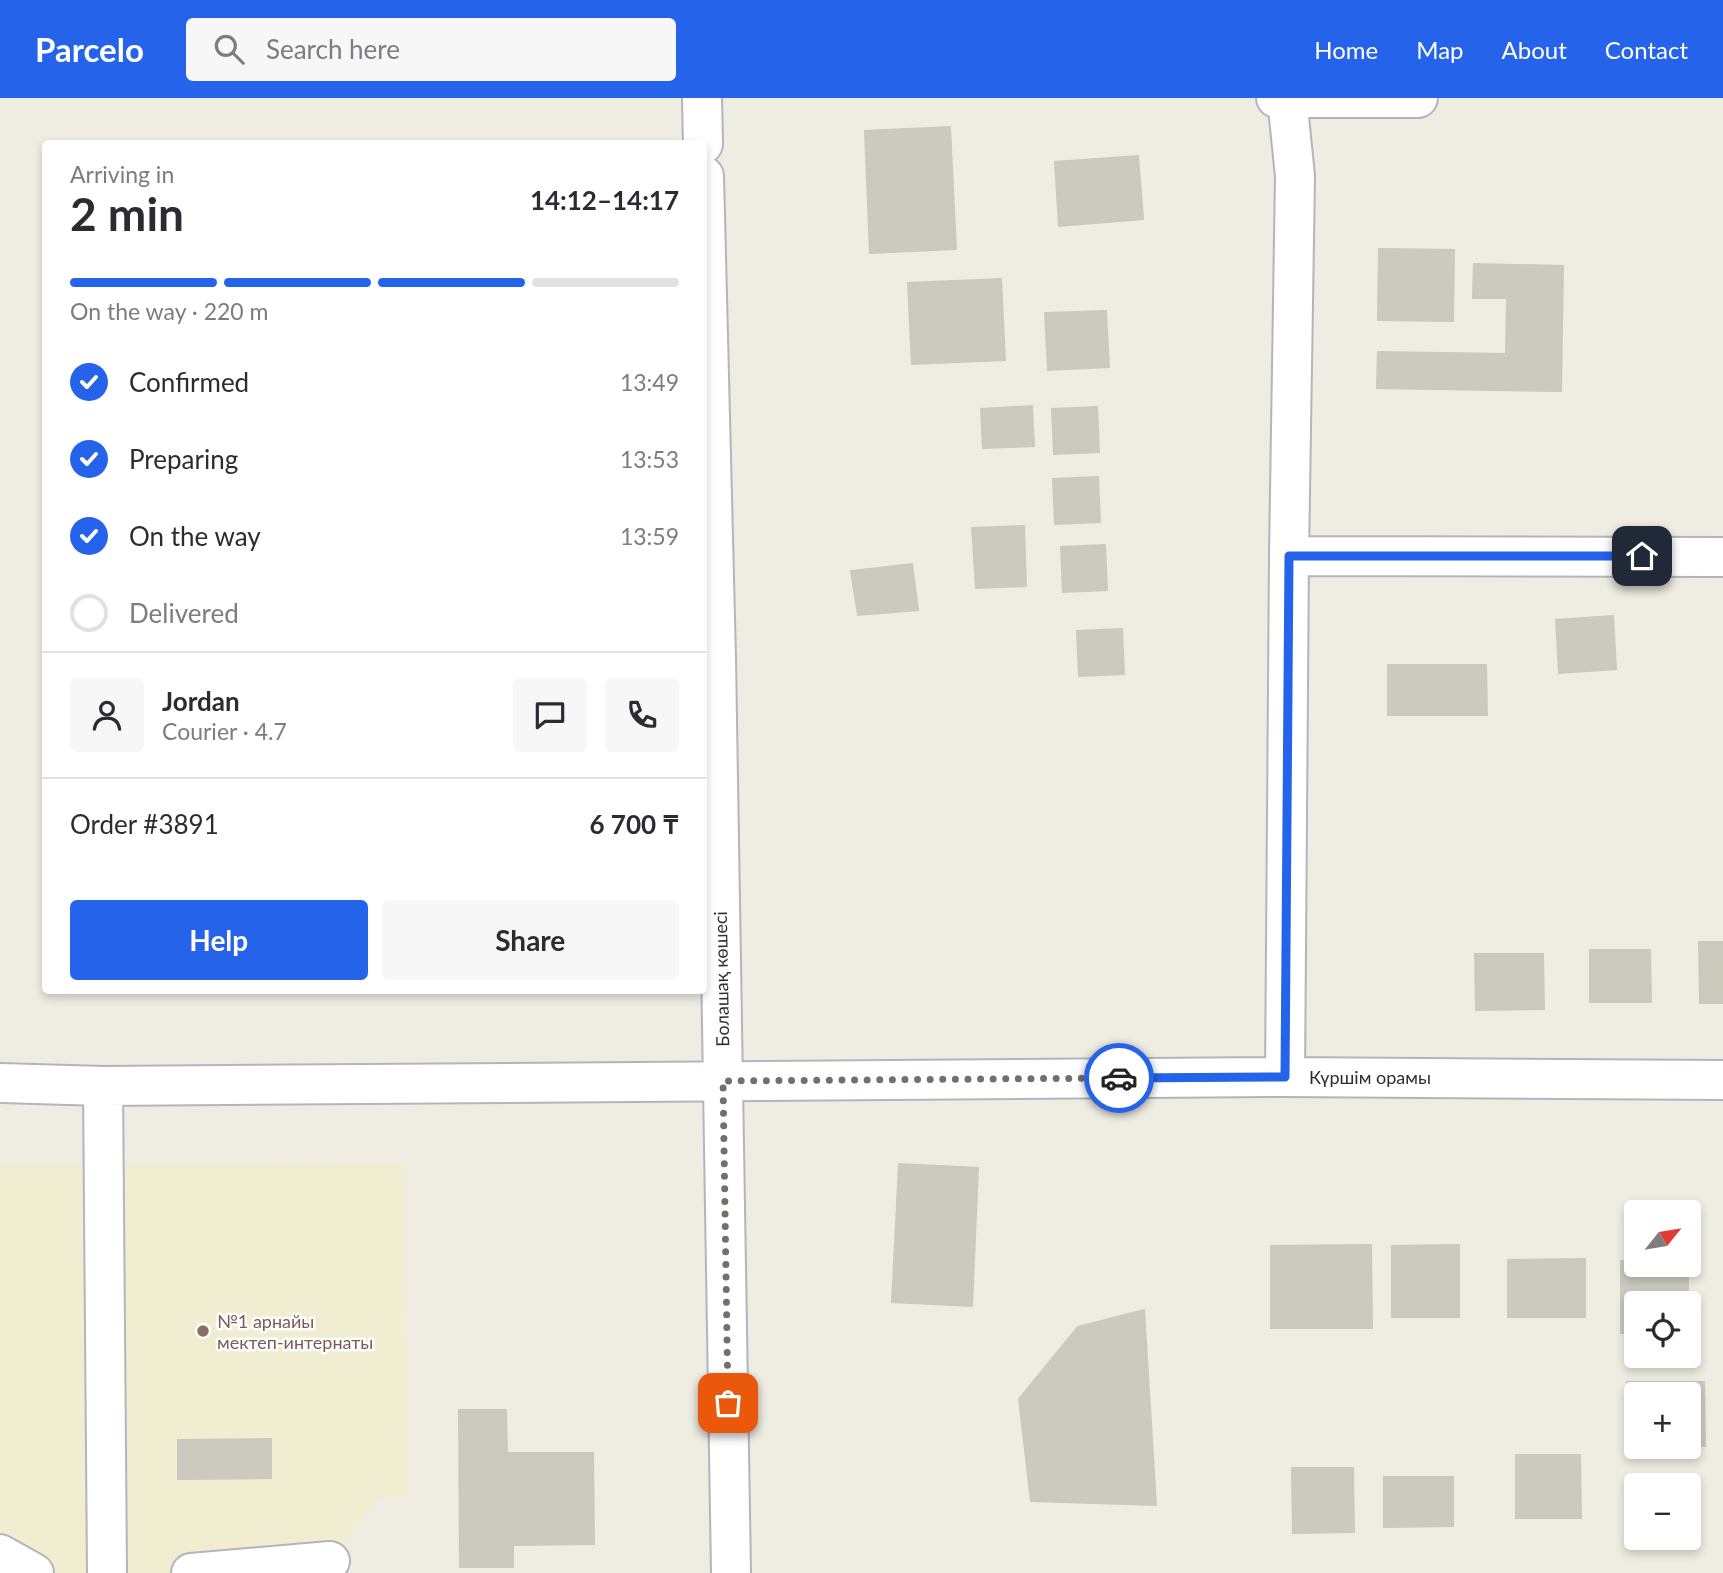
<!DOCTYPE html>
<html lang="en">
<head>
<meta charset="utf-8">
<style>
	:root { --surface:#fff; --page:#f7f7f7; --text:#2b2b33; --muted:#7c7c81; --line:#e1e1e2; --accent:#2563eb }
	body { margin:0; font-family:Lato,sans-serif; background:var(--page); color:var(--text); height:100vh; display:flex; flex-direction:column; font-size:26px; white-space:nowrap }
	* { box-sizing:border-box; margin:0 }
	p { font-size:23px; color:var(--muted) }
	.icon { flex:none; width:38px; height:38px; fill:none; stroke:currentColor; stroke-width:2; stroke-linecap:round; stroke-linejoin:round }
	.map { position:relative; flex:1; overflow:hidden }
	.drawer { position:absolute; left:42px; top:42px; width:665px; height:854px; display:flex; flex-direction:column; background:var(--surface); border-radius:7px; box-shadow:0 4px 10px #0003 }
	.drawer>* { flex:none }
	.needle { width:46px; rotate:60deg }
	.fabs { position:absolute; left:1624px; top:1102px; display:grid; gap:14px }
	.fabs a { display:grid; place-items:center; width:77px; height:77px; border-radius:7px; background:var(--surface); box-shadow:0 4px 10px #0003; font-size:35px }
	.pin { position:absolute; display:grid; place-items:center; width:60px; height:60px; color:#fff; margin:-30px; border-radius:14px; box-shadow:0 4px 10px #0006 }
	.courier { position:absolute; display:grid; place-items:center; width:70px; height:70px; margin:-35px; border:5px solid #2563eb; border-radius:50%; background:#fff; color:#222; box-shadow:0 2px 9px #0007 }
	.summary em { font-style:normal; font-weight:700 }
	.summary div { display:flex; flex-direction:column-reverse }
	.summary { display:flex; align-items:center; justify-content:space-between; height:119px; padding:0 28px }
	h1 { font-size:46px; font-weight:700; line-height:52px }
	.bar { display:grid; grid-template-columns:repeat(4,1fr); gap:10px 7px; align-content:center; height:84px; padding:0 28px }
	.bar i { height:9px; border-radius:5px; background:var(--line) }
	.bar .on { background:var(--accent) }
	.bar p { grid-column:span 4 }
	.line { display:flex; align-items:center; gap:18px; padding:0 28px; border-top:2px solid var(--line) }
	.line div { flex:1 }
	.round { display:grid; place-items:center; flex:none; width:74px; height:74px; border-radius:7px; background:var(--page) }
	ol { padding:0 28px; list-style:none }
	li { display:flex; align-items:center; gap:21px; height:77px }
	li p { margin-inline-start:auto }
	li .icon { padding:7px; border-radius:50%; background:var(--accent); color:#fff; stroke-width:4 }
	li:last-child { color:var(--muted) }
	li i { width:38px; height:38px; border:4px solid var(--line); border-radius:50% }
	.primary-button { display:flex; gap:14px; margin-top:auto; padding:14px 28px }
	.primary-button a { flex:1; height:80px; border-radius:7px; background:var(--accent); color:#fff; font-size:28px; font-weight:700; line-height:80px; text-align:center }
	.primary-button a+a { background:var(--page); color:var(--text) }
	header { display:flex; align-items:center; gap:42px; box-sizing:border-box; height:98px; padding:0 35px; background:var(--accent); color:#fff }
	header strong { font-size:33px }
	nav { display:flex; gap:38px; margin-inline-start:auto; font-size:24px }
	.search { width:490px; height:63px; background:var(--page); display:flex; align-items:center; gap:18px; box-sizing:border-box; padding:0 24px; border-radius:7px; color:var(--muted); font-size:26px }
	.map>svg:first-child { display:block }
	.education { fill:#f0edd0 }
	.building { fill:#cbcabf; stroke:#cbc9ba; stroke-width:2 }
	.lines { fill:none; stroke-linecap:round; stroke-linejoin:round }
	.minor-casing { stroke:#b4b4c1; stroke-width:42 }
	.minor { stroke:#fff; stroke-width:38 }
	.done { stroke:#72706d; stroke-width:7; stroke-dasharray:0 12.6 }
	.route { stroke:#2563eb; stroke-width:9 }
	.education-dot { fill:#8d6e63; stroke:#fff; stroke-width:2.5 }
	.labels { text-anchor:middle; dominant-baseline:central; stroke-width:5; stroke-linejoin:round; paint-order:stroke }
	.street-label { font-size:18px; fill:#2e2e2e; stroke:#fff }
	.education-label { font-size:18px; fill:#785e54; stroke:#fff; text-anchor:start }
</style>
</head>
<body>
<header>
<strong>Parcelo</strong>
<div class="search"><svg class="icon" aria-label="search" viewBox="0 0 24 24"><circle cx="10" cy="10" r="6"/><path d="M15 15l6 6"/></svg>Search here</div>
<nav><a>Home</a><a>Map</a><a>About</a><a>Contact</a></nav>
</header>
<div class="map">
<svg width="1723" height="1475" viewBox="0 0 1723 1475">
	<rect width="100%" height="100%" fill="#efece1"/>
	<path class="education" d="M 403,1066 L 409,1398 L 378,1400 L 347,1440 L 346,1475 L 0,1475 L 0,1067 Z"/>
	<path class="building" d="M 950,29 L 956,151 L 870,155 L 865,33 Z
		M 1138,58 L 1143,121 L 1059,128 L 1055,64 Z
		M 1379,151 L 1454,152 L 1453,223 L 1378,222 Z
		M 1474,166 L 1563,168 L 1561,293 L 1377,290 L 1378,254 L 1506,256 L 1507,200 L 1473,200 Z
		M 1001,181 L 1005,262 L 912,266 L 908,185 Z
		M 1106,213 L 1109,269 L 1048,272 L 1045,215 Z
		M 1032,308 L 1034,348 L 983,350 L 981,311 Z
		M 1097,309 L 1099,354 L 1054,356 L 1052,311 Z
		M 1098,379 L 1100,424 L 1055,426 L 1053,381 Z
		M 1024,428 L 1026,488 L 976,490 L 972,430 Z
		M 1105,447 L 1107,492 L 1063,494 L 1061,449 Z
		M 912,466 L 918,512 L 858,517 L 851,473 Z
		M 1613,518 L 1616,571 L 1559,575 L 1556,522 Z
		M 1122,531 L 1124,576 L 1079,578 L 1077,533 Z
		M 1388,567 L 1486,567 L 1487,617 L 1388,617 Z
		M 1699,844 L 1723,844 L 1723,905 L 1700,905 Z
		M 1590,852 L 1650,852 L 1651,904 L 1590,904 Z
		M 1475,856 L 1543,856 L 1544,911 L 1476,912 Z
		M 899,1066 L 978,1070 L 972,1208 L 892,1204 Z
		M 1371,1147 L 1372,1230 L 1271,1230 L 1271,1148 Z
		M 1459,1147 L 1459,1219 L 1392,1219 L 1392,1148 Z
		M 1585,1161 L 1585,1219 L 1508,1219 L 1508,1162 Z
		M 1621,1163 L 1636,1163 L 1636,1167 L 1688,1167 L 1688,1206 L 1636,1206 L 1636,1235 L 1621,1235 Z
		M 1144,1212 L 1156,1407 L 1031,1403 L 1019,1301 L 1078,1229 Z
		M 1627,1284 L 1704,1284 L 1705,1348 L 1689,1348 L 1689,1297 L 1636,1297 L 1636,1348 L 1628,1348 Z
		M 459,1312 L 506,1312 L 507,1355 L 593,1355 L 594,1446 L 513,1447 L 513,1469 L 460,1469 Z
		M 271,1341 L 271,1380 L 178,1381 L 178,1342 Z
		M 1516,1357 L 1580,1357 L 1581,1420 L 1516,1420 Z
		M 1292,1370 L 1353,1370 L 1354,1434 L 1293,1435 Z
		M 1384,1379 L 1453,1379 L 1453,1428 L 1384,1429 Z"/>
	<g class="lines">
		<defs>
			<path id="minor" d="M 702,0 L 703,46
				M 1276,0 L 1418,0
				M 704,78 L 716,560 L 731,1475
				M 1289,458 L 1723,459
				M 1285,979 L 1289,458 L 1295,78 L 1287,0
				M 0,985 L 103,988 L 1285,979 L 1723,982
				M 103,988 L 107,1475
				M 0,1456 L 34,1475
				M 191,1475 L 330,1463"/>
		</defs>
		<use href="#minor" class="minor-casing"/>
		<use href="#minor" class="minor"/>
	</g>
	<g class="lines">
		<path class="done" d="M 728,1305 L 723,983 L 1119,980"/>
		<path class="route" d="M 1119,980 L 1285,979 L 1289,458 L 1642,458"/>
	</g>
	<circle class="education-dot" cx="203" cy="1233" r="7"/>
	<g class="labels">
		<g class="street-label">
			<text transform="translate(721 881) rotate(-91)">Болашақ көшесі</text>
			<text x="1370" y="979">Күршім орамы</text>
		</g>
		<g class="education-label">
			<text x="217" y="1223">№1 арнайы<tspan x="217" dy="21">мектеп-интернаты</tspan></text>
		</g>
	</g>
</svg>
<div class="fabs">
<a><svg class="needle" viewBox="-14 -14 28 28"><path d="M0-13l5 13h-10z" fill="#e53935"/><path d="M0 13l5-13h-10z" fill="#7c7c81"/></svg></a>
<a><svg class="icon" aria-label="locate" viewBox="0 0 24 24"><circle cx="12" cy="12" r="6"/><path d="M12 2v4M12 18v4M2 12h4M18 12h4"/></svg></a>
<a>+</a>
<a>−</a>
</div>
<div class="pin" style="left:728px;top:1305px;background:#ea580c"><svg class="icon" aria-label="bag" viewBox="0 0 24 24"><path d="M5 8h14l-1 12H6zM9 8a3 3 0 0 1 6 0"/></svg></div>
<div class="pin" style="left:1642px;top:458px;background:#1f2937"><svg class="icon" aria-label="home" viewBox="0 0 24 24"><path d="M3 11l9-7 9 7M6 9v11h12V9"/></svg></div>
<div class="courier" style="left:1119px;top:980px"><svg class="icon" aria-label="car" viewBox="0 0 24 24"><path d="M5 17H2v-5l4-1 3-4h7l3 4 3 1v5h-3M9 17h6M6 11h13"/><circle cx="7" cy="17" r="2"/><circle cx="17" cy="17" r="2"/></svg></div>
<section class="drawer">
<div class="summary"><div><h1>2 min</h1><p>Arriving in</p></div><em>14:12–14:17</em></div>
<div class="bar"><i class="on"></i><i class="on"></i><i class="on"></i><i></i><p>On the way · 220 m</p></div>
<ol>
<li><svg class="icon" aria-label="check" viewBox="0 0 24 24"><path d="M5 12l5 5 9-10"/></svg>Confirmed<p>13:49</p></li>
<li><svg class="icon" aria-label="check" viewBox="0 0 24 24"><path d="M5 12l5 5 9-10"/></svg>Preparing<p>13:53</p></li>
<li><svg class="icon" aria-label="check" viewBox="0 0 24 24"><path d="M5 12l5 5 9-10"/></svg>On the way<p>13:59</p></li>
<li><i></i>Delivered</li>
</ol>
<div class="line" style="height:126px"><a class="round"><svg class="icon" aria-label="person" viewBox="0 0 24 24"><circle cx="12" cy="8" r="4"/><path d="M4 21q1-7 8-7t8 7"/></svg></a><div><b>Jordan</b><p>Courier · 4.7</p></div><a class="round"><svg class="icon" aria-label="chat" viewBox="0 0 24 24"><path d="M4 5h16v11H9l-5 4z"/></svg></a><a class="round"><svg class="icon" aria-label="phone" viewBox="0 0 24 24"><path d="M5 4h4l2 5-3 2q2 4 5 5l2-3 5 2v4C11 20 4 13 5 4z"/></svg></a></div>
<div class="line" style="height:91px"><div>Order #3891</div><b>6 700 ₸</b></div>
<div class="primary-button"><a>Help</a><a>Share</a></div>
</section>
</div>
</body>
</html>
